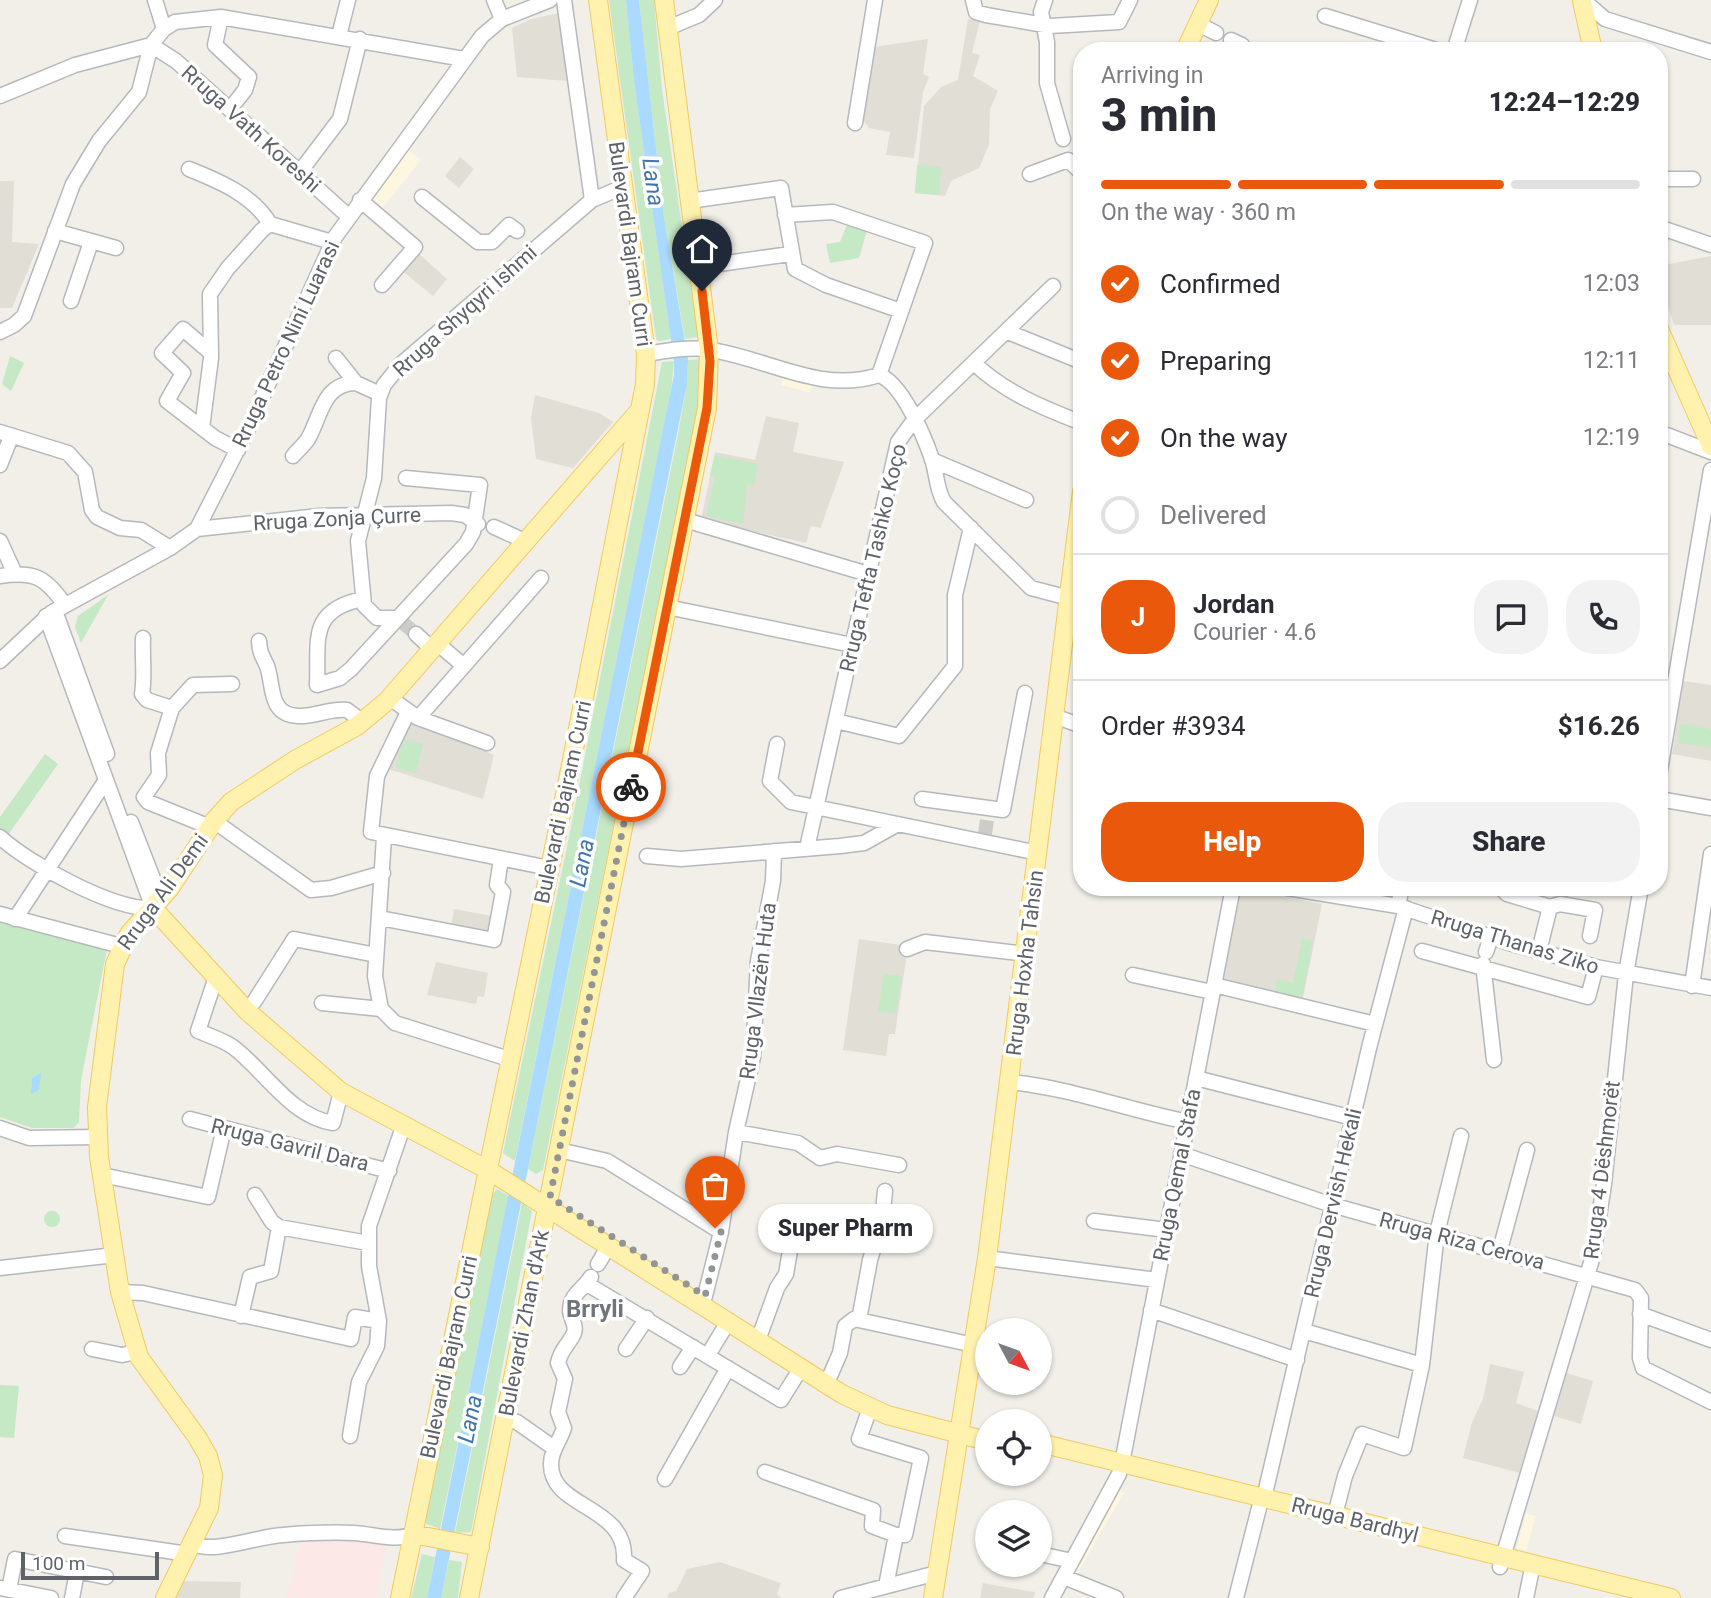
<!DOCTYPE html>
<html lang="en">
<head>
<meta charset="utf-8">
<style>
	:root { --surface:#fff; --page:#f2f2f3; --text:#2b2b33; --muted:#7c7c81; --line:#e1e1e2; --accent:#ea580c }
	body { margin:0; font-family:Roboto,sans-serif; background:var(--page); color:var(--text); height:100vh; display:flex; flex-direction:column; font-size:26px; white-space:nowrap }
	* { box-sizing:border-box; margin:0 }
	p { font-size:23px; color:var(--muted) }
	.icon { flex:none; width:38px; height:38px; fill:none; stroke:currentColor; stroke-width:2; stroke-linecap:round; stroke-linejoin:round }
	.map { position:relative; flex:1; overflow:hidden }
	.side { position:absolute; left:1073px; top:42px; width:595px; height:854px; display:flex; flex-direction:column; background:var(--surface); border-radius:28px; box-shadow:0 2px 5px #0004 }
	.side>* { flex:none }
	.needle { width:46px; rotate:131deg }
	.fabs { position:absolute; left:975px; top:1318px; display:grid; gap:14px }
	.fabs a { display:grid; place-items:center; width:77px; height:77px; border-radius:50%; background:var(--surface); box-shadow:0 2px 5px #0004; font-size:35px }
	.scale { position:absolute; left:21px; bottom:18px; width:138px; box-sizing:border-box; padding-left:7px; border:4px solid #5f6368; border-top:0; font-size:19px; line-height:24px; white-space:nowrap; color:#5f6368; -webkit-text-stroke:5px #fff; paint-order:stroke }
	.pin { position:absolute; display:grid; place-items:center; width:60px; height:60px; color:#fff; margin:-72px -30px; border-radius:50% 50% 50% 0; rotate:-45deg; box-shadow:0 0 7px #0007 }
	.pin .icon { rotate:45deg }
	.courier { position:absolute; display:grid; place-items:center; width:70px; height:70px; margin:-35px; border:5px solid #ea580c; border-radius:50%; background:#fff; color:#222; box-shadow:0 2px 9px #0007 }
	.bubble { position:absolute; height:49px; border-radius:24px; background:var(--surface); box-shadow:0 2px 5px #0004; font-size:23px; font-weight:800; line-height:49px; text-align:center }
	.headline em { font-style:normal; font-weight:800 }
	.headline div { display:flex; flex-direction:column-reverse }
	.headline { display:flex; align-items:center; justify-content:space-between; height:119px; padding:0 28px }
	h1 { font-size:46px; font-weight:800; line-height:52px }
	.bar { display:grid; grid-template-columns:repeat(4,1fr); gap:10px 7px; align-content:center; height:84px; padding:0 28px }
	.bar i { height:9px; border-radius:5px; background:var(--line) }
	.bar .on { background:var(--accent) }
	.bar p { grid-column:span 4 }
	.line { display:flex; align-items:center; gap:18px; padding:0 28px; border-top:2px solid var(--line) }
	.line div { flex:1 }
	.round { display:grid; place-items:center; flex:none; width:74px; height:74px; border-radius:28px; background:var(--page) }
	ol { padding:0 28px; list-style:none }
	li { display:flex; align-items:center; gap:21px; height:77px }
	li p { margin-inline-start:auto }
	li .icon { padding:7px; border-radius:50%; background:var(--accent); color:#fff; stroke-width:4 }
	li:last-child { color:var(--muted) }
	li i { width:38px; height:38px; border:4px solid var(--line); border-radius:50% }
	.button { display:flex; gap:14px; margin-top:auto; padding:14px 28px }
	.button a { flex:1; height:80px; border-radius:28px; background:var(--accent); color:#fff; font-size:28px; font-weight:800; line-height:80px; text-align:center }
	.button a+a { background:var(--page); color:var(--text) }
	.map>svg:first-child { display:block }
	.commercial { fill:#fef7e0 }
	.education { fill:#e1ded6 }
	.medical { fill:#fce8e6 }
	.green { fill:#c5e8c5 }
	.water { fill:#aadaff }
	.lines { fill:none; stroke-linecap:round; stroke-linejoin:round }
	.minor-tunnel { stroke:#ccccc8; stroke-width:14; stroke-dasharray:14 7; stroke-linecap:butt }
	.minor-casing { stroke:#b5b8bc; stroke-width:17 }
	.major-casing { stroke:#f2c960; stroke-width:20 }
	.minor { stroke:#fff; stroke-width:14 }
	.major { stroke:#fff2af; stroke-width:18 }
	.done { stroke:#929495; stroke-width:7; stroke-dasharray:0 12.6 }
	.route { stroke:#ea580c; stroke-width:9 }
	.labels { text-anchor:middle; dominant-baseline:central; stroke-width:7; stroke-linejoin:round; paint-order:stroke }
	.street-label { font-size:21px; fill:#5f6368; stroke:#fff }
	.water-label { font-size:23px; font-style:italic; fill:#4174aa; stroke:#fff }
	.quarter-label { font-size:24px; font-weight:bold; fill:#70757a; stroke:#fff }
</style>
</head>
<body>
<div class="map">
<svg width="1711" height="1598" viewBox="0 0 1711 1598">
	<rect width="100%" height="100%" fill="#f1efe8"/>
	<path class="commercial" d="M 407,149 L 421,160 L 378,213 L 366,203 Z
		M 783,376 L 812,383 L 810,392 L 781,385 Z
		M 1115,1489 L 1124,1493 L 1076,1575 L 1070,1573 Z
		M 1526,1514 L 1536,1516 L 1526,1550 L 1517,1548 Z"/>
	<path class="education" d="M 560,13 L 568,81 L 517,77 L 512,28 L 531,19 Z
		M 968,19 L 980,21 L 972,53 L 980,55 L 973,76 L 998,91 L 990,109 L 989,145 L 979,168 L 951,181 L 945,196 L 915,193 L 924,106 L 941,87 L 958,80 Z
		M 928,39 L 923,74 L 929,77 L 923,92 L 914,158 L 886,155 L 890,132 L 869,128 L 861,117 L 873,47 Z
		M 460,157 L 474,169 L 459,188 L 445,176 Z
		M 0,181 L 14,181 L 12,242 L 39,244 L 12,308 L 0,308 Z
		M 417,252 L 447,279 L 433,296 L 401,270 Z
		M 1711,256 L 1711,325 L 1674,325 L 1659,277 L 1659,266 Z
		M 535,395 L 599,413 L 613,422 L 573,468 L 536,459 L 531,418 Z
		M 766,416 L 799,423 L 793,452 L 844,462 L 822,524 L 821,528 L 811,526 L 806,543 L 701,520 L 715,452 L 755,460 Z
		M 1683,681 L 1711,685 L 1711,761 L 1672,754 Z
		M 407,719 L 494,755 L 483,799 L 385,768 Z
		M 1239,888 L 1322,904 L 1302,1003 L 1220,982 Z
		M 454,909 L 492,916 L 489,933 L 451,926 Z
		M 859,939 L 908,946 L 895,1034 L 889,1034 L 886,1056 L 843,1050 Z
		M 436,962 L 488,973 L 484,997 L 478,996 L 476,1004 L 427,995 Z
		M 1490,1364 L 1524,1372 L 1516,1403 L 1538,1411 L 1520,1473 L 1463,1458 L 1472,1422 L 1483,1399 Z
		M 1566,1373 L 1593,1381 L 1581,1424 L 1554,1416 Z
		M 720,1562 L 781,1583 L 777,1594 L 781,1598 L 667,1598 L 669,1593 L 676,1591 L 687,1569 Z
		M 182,1581 L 241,1582 L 240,1598 L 175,1598 Z
		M 983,1583 L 1022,1590 L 1035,1592 L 1033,1598 L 980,1598 Z"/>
	<path class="medical" d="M 388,1540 L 376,1598 L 284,1598 L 294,1576 L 300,1541 Z"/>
	<path class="green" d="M 609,0 L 626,0 L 634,81 L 671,339 L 659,341 L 656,339 Z
		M 639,0 L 654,0 L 662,89 L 698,337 L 685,339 L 664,217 Z
		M 917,165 L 941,167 L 939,195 L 915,193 Z
		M 849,220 L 868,227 L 859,258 L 830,263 L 826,244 L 840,242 Z
		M 10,356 L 24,363 L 11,391 L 2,384 Z
		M 701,359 L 698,406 L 691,445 L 543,1170 L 536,1174 L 528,1169 L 678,434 L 687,384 L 688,360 Z
		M 674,361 L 671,392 L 515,1161 L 503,1153 L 568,842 L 662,362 Z
		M 715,455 L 758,464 L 754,485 L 747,484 L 743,524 L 706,516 L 715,477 L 710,475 Z
		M 108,595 L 81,643 L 75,627 L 78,616 Z
		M 1681,724 L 1711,729 L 1711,747 L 1678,743 Z
		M 403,740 L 423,744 L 416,773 L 396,768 Z
		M 45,754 L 58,764 L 6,838 L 0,832 L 0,817 Z
		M 0,919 L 107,949 L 81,1080 L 79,1122 L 74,1128 L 32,1128 L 0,1117 Z
		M 1302,939 L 1313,941 L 1301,1002 L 1274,995 L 1277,980 L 1293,983 Z
		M 884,974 L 902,976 L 896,1013 L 878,1011 Z
		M 497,1189 L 509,1196 L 440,1529 L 425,1523 L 489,1199 Z
		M 522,1203 L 532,1211 L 471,1532 L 455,1533 Z
		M44 1219a8 8 0 1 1 16 0a8 8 0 1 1-16 0Z
		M 0,1385 L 19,1386 L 14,1438 L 0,1437 Z
		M 422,1554 L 435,1557 L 427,1598 L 411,1598 Z
		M 449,1560 L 462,1562 L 458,1598 L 441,1598 Z"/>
	<path class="water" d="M 626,0 L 639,0 L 664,217 L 688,360 L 687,384 L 441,1598 L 427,1598 L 674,375 L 674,361 L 634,81 Z
		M 41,1073 L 39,1090 L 31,1094 L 32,1078 Z"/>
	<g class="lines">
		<path class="minor-tunnel" d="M 402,622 L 416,634
			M 985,834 L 987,820
			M 1561,897 L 1563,887"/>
		<defs>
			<path id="minor" d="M 155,0 L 164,29
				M 494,0 L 502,19
				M 564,0 L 592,200
				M 973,0 L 976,12 L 986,15 L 1050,26 L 1119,22 L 1130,0
				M 1045,0 L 1041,12 L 1047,42 L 1047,83 L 1063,139
				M 1583,0 L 1605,19 L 1711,52
				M 1325,16 L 1439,51
				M 221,17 L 215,45 L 249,77 L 245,90 L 230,109
				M 1198,24 L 1216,33
				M 675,25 L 699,15 L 715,0
				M 339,36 L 348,0
				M 1231,40 L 1242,45
				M 151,45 L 176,61 L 348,216
				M 1454,51 L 1470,0
				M 0,96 L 75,65 L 151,45
				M 855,123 L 875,0
				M 189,169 C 219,181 253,195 270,224 L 332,242
				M 299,173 L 340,119 L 360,39
				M 1030,174 L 1068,160 L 1082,173
				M 1659,179 L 1693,179
				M 422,197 L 478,242 L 492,242 L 509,225 L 517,231
				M 360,200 L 415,247 L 382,285
				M 689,201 L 781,188 L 795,269 L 826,285 L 901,311
				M 785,215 L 833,212 L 925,243 L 879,375
				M 1659,227 L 1711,245
				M 55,231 L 116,248
				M 698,267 L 790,254
				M 71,301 L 91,242
				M 0,332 L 14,325 L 24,316 L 73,184 L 99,141 L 139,92 L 151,45 L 164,29 L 175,22 L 221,17 L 464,59
				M 1008,332 L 1082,362
				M 211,353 L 183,329 L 162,353 L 183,373 L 167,401 L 215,438 L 238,450
				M 646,354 C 665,351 686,347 705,349 C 764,356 819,395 879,375
				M 336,358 L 356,383 L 380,394
				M 974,363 C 1004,392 1043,408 1082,423
				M 879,375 C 902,383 924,436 932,459 C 937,474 936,488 944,502 L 1031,588 L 1069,598
				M 202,428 L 211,358 L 210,294 L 228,268 L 262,230 L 270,224
				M 0,432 L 68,453 L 85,472 L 92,510 L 97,517 L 120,528 L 141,530 L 170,548
				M 1659,432 L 1711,452
				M 293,456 C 298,450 304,445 308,439 C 321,416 323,383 356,383
				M 932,460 L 1026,500
				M 0,465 L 11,437
				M 685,520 L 868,574
				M 494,527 L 527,542
				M 197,529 L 319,516 L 451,513 L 465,515 L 478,524
				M 0,541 L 15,574
				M 0,576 C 35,571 45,577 65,605
				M 362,599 C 308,611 319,640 317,685 L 340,678 L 351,669 L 466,544 L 473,532 L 480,485 L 406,478
				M 667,607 L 852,645
				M 55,611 L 107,754
				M 398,618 L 377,618 L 364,605 L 358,541 L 374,478 L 379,398 L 384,385 L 400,365 L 592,200 L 623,187
				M 416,634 L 433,650
				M 143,638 C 142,658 145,675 142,694 L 147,700 L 172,708
				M 259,641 C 260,654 262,655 267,666 C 274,685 268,715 298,716 C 315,717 330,708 347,710 L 363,722
				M 438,644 L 464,666
				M 0,661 L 51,613 L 170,548 L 197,529 L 246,433 L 335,237 L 482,36 L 502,19 L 550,0
				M 390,698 L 418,718 L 487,743
				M 408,712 L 377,776 L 371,832 L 549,868
				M 1054,716 L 1082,726
				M 418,718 L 541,578
				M 836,721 L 899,736 L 955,666 L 955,595 L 971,528
				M 777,744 L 770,781 L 791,802 L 1038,853
				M 1659,776 L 1711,470
				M 922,799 L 1003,810 L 1025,693
				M 1659,799 L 1711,808
				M 214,821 L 311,890 L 331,888 L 383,873
				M 131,822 L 161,899
				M 210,827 L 148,802 L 144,797 L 159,775 L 158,753 L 172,708 L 193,685 L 232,684
				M 0,837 C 29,864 115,911 153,908 L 46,616
				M 384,837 L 375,976 L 381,1009 L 395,1023 L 509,1059
				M 807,848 L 898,442 L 914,420 L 1053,286
				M 647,856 L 681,859 L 840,846 L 864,843 L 898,824
				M 1281,887 L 1398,906 L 1509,943 L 1596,967 L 1711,988
				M 1500,887 L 1507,894 L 1550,907
				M 1398,906 L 1402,887
				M 0,914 L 121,946
				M 380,918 L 494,940 L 503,892 L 497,885 L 501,859
				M 15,919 L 106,780
				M 907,949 L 925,942 L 1026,954
				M 1422,951 L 1588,997 L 1596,967
				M 1539,951 L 1550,907 L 1560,904 L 1595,910 L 1590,936
				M 1486,952 L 1491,937
				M 1483,964 L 1494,1060
				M 1133,975 L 1212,992
				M 216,977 L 198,1031 C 210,1036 223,1040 233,1047 C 265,1071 291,1117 333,1123 L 341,1092
				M 1214,985 L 1375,1024
				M 1692,986 L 1711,854
				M 254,1002 L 294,939 L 376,955
				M 322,1003 L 381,1009
				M 1196,1078 L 1353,1118
				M 1010,1082 C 1071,1088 1128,1110 1188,1122
				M 190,1119 L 389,1171
				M 0,1128 L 29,1138 L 98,1137
				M 736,1132 L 798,1143 L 820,1158 L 837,1154 L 899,1165
				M 559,1150 L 607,1161 L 721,1232
				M 1181,1154 L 1332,1205 L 1635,1290 L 1641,1298 L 1640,1358 L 1643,1368 L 1711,1402
				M 102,1175 L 208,1197 L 224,1128
				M 255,1195 L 272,1222 L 279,1227 L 368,1243
				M 1094,1221 L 1167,1230
				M 1500,1250 L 1527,1150
				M 987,1258 L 1157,1280
				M 598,1264 L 608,1247
				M 0,1268 L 115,1255
				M 591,1277 C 583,1290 571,1293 570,1310 C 570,1318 577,1325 574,1333 C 569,1345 561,1348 558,1363 L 565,1379 L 558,1412 L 564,1428 C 560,1441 551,1450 551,1464 C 550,1509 628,1505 624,1560 L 642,1571 L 624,1598
				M 587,1284 L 781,1400 L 801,1368
				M 120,1292 L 143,1293 L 351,1339 L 355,1317 L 379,1321
				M 705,1296 L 721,1232 L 736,1132 L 753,1057 L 758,961 L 773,881 L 774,851
				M 1151,1310 L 1297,1360
				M 1640,1314 L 1711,1340
				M 241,1316 L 250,1277 L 271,1271 L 279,1227
				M 859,1320 L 870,1260 L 882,1221 L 885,1191
				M 1304,1331 L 1422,1365
				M 761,1332 L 777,1288 L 786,1274 L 792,1239
				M 92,1349 L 122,1355 L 136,1352
				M 626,1349 L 647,1318
				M 708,1355 L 728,1322
				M 680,1367 L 693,1347
				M 830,1376 L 840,1353 L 845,1326 L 854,1319 L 974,1345
				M 870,1408 L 859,1439 L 921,1458 L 905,1535 L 896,1535 L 886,1586
				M 505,1420 L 517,1422 L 554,1448
				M 350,1436 L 359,1382 L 377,1346 L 379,1321 L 369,1266 L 369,1226 L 403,1127
				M 1122,1463 L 1233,887
				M 765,1472 L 873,1510 L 872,1526 L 896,1535
				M 665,1479 L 728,1368
				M 1264,1498 L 1370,1044 L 1406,908
				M 1335,1515 L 1345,1476 L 1362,1434 L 1404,1448 L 1422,1365 L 1437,1233 L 1461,1136
				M 65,1536 L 188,1554
				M 193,1544 C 215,1554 258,1536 283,1535 C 307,1533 331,1532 354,1533 C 373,1534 396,1542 413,1534
				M 1040,1554 L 1072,1561
				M 1500,1567 L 1593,1256 L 1604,1184 L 1626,974 L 1641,887
				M 1064,1577 L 1116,1598
				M 1,1588 L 51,1598
				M 9,1590 L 15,1559 L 106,1577
				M 72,1598 L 77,1572
				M 841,1598 L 937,1573
				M 1052,1598 L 1119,1474
				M 1236,1598 L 1259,1508
				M 1526,1598 L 1533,1564"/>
			<path id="major" d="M 1582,1 L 1593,51
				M 1185,51 L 1209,0
				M 1659,329 L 1711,446
				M 153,908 L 247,1011 L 341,1092 L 488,1170 L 842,1394 L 887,1415 L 987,1441
				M 1040,1443 L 1671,1598
				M 413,1534 L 480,1547
				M 165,1598 L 209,1508 L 213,1475 L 208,1456 L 197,1437 L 139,1357 L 120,1292 L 99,1157 L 97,1107 L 115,964 L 129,934 L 170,888 L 214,821 L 231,802 L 295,760 L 357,726 L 387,701 L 639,411
				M 400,1598 L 568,780 L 645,384 L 646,354 L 598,0
				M 469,1598 L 707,408 L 709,350 L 664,0
				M 933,1598 L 987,1258 L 1082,491"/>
		</defs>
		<use href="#minor" class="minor-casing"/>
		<use href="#major" class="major-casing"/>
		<use href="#minor" class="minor"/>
		<use href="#major" class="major"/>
	</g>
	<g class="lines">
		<path class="done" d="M 631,787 L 550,1197 L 705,1296 L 721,1232 L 715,1228"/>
		<path class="route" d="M 631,787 L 707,408 L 710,361 L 702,291"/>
	</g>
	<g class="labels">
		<g class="street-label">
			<text transform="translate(251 129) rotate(42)">Rruga Vath Koreshi</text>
			<text transform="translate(630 244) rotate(82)">Bulevardi Bajram Curri</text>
			<text transform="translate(465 311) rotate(-42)">Rruga Shyqyri Ishmi</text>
			<text transform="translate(286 344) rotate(-65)">Rruga Petro Nini Luarasi</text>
			<text transform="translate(337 519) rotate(-3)">Rruga Zonja Çurre</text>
			<text transform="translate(873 558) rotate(-77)">Rruga Tefta Tashko Koço</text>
			<text transform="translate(563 802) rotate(-78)">Bulevardi Bajram Curri</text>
			<text transform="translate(163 892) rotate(-54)">Rruga Ali Demi</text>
			<text transform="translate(1515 942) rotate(17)">Rruga Thanas Ziko</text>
			<text transform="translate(1025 963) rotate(-83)">Rruga Hoxha Tahsin</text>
			<text transform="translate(758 991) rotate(-83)">Rruga Vllazën Huta</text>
			<text transform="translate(290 1145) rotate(14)">Rruga Gavril Dara</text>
			<text transform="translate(1602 1170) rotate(-83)">Rruga 4 Dëshmorët</text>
			<text transform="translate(1177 1175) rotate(-79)">Rruga Qemal Stafa</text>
			<text transform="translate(1333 1203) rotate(-77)">Rruga Dervish Hekali</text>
			<text transform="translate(1462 1241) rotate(15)">Rruga Riza Cerova</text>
			<text transform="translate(524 1323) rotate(-79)">Bulevardi Zhan d'Ark</text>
			<text transform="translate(449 1357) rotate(-78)">Bulevardi Bajram Curri</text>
			<text transform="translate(1355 1520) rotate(14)">Rruga Bardhyl</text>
		</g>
		<g class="water-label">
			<text transform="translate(653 182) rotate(82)">Lana</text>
			<text transform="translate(582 863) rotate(-79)">Lana</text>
			<text transform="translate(470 1419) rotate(-79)">Lana</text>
		</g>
		<g class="quarter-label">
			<text x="595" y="1309">Brryli</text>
		</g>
	</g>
</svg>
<div class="fabs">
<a><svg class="needle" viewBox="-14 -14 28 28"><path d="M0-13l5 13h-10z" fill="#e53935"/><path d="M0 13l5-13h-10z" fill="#7c7c81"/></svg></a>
<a><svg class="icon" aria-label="locate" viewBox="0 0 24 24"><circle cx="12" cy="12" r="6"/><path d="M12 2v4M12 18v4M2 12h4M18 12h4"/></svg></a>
<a><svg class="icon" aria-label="layers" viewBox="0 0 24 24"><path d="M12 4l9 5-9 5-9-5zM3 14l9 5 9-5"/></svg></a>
</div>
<div class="scale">100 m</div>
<div class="pin" style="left:715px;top:1228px;background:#ea580c"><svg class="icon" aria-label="bag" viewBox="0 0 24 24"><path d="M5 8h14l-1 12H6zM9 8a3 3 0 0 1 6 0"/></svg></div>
<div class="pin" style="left:702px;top:291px;background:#1f2937"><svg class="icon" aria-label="home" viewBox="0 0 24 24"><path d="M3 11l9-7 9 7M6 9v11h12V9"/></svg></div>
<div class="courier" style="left:631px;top:787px"><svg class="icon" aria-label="bike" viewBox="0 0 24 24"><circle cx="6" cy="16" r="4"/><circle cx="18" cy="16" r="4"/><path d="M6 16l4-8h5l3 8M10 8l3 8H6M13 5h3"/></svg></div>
<div class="bubble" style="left:758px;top:1204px;width:175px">Super Pharm</div>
<section class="side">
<div class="headline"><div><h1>3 min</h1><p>Arriving in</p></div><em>12:24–12:29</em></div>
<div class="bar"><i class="on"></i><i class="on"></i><i class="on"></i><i></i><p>On the way · 360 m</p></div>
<ol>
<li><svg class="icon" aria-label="check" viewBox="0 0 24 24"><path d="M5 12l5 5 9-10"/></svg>Confirmed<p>12:03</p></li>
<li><svg class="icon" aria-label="check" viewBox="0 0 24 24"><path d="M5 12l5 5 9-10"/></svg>Preparing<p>12:11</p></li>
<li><svg class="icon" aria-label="check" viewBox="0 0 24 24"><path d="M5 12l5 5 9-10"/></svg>On the way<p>12:19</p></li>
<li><i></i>Delivered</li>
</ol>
<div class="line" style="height:126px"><b class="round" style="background:var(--accent);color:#fff">J</b><div><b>Jordan</b><p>Courier · 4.6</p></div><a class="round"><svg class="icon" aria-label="chat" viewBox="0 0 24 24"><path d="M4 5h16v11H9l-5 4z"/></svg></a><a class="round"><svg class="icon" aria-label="phone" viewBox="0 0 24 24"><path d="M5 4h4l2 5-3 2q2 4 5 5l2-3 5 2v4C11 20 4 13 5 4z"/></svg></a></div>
<div class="line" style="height:91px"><div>Order #3934</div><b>$16.26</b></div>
<div class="button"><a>Help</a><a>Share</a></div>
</section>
</div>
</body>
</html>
